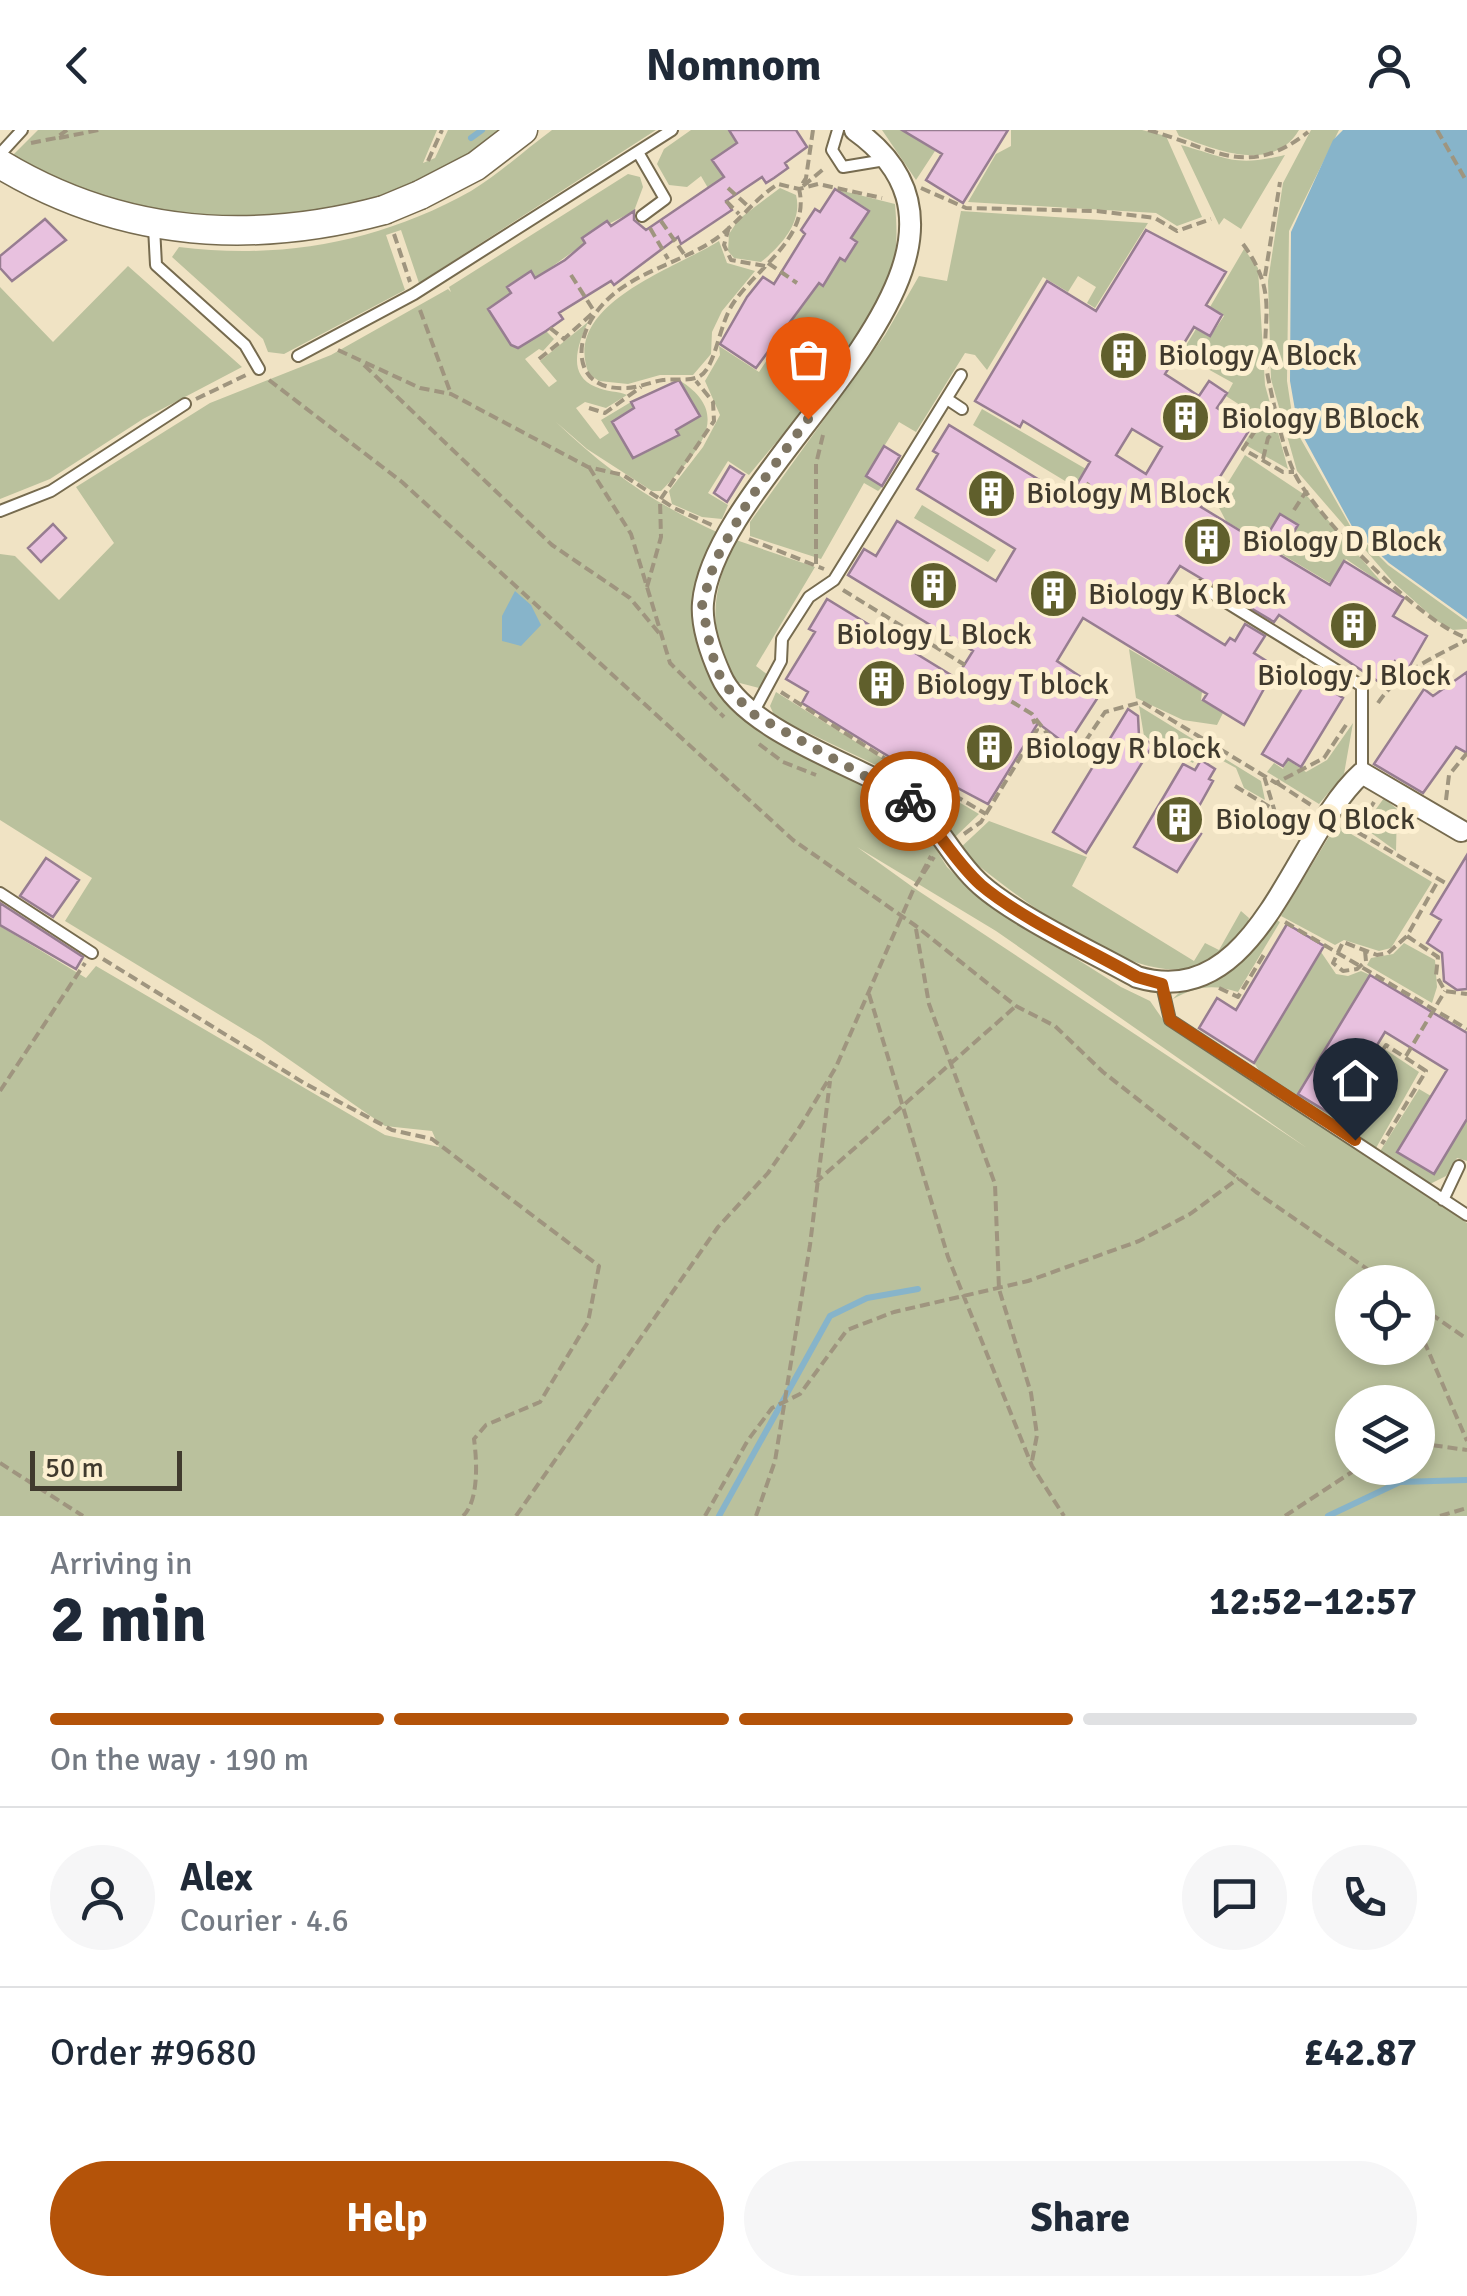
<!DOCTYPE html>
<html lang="en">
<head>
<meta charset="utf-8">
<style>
	:root { --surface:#fff; --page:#f6f6f7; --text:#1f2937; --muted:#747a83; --line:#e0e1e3; --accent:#b45309 }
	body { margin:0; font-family:Signika,sans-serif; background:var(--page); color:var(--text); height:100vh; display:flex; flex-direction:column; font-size:38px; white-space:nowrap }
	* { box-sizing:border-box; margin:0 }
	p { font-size:32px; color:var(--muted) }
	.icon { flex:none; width:55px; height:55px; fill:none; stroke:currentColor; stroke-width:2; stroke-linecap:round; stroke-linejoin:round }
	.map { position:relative; height:1386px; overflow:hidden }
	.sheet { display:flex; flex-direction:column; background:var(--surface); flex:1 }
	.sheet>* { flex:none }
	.buttons { position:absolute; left:1335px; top:1135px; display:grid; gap:20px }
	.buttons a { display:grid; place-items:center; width:100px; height:100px; border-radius:50%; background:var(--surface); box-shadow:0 5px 15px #0003; font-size:50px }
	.scale { position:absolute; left:30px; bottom:25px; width:152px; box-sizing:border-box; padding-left:10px; border:5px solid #403a2e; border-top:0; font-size:28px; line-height:35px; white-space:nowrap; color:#403a2e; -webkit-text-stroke:8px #fdf0d1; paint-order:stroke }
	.pin { position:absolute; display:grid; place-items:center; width:85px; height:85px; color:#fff; margin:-102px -42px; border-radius:50% 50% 50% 0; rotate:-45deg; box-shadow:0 0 10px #0007 }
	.pin .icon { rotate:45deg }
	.courier { position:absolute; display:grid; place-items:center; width:100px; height:100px; margin:-50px; border:8px solid #b45309; border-radius:50%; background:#fff; color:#222; box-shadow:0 2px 12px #0007 }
	.summary em { font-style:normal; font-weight:800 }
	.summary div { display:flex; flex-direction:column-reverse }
	.summary { display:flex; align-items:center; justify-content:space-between; height:170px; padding:0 50px }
	h1 { font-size:65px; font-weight:800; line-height:75px }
	.bar { display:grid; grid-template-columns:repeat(4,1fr); gap:15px 10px; align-content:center; height:120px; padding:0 50px }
	.bar i { height:12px; border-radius:8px; background:var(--line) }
	.bar .on { background:var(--accent) }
	.bar p { grid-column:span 4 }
	.line { display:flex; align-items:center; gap:25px; padding:0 50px; border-top:2px solid var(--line) }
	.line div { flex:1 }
	.round { display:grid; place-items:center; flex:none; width:105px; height:105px; border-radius:52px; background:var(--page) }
	.cta { display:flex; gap:20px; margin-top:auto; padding:20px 50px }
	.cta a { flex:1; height:115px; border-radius:60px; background:var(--accent); color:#fff; font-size:40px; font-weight:800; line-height:115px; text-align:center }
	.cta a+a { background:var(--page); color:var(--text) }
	header { display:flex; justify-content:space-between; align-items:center; height:130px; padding:0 50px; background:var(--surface); font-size:45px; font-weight:800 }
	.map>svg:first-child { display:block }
	.green { fill:#bac19d; fill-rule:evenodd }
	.water { fill:#87b4ca }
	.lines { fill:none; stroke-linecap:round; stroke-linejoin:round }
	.stream { stroke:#87b4ca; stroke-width:6 }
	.building { fill:#e8c1df; stroke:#977d91; stroke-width:2.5; fill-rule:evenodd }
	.service-casing { stroke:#766b4f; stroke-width:14 }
	.minor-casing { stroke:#766b4f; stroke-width:24 }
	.tertiary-casing { stroke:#766b4f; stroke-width:31 }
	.path { stroke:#9f957f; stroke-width:4; stroke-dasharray:10 5; stroke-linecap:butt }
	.service { stroke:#fff; stroke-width:10 }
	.minor { stroke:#fff; stroke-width:20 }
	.tertiary { stroke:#fff; stroke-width:28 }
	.tertiary-bridge-casing { stroke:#766b4f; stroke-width:31; stroke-linecap:butt }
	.tertiary-bridge { stroke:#fff; stroke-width:28 }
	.done { stroke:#7e7562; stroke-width:10; stroke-dasharray:0 18 }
	.route { stroke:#b45309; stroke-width:12 }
	.labels { text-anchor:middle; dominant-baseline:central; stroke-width:10; stroke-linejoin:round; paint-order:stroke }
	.poi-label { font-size:30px; fill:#403a2e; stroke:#fdf0d1; text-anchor:start }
</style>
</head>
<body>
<header><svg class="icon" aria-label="back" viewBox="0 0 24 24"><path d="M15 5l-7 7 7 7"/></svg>Nomnom<svg class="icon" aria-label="person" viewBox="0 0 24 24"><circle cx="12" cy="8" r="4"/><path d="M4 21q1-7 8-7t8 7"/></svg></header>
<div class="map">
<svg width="1467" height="1386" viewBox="0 0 1467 1386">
	<rect width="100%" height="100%" fill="#f0e3c4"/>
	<path class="green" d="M 38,0 L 437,0 L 423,33 L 435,28 L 448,0 L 503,0 C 397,79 269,105 139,80 C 94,72 52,47 13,25 Z
		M 552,0 L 656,0 L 419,153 L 401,100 L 386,105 L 405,160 L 284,224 L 268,222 L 263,209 L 172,127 L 179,117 C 281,130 380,112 471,61 C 499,44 525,20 552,0 Z
		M 691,0 L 740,0 L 737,13 L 713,30 L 724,47 L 708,58 L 701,46 L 687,57 L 669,55 L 657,34 L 664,19 Z
		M 882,0 L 902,0 L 935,21 L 916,50 Z
		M 1011,0 L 1142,0 L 1166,6 L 1202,87 L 1177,96 L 1156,83 L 968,72 L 996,24 L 1011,16 Z
		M 1176,0 L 1299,0 C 1273,44 1216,20 1179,6 Z
		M 1311,0 L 1339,0 L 1289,101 L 1287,251 L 1294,297 L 1352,399 L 1388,435 L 1467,492 L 1467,499 L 1453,500 L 1437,491 L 1393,452 L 1297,341 L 1271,249 L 1268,151 L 1283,53 Z
		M 1181,15 C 1228,28 1234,37 1285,25 L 1241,99 L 1224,88 L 1219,95 Z
		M 628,44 L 640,47 L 643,57 L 634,81 L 583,107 L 585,113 L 536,148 L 531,141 L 508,156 L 511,163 L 488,179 L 511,215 L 546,201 L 554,209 L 543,221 L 539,219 L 525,229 L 549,257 L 557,251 L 540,231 L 588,192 C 578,214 566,245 596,257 C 606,262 619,261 627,265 L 606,278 L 585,272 L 576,278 L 600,309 L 609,303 L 601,290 L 631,272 L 634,278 L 612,292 L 633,327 L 678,305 L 676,301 L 700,286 L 679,250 C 736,285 696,324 661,361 L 652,361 L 587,319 L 556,292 C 607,341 655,374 719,403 L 703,434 L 696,474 L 698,518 L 718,558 L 740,587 L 829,637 L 879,658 L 915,685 L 947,737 L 976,765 L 1121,857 L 1150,871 L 1166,894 L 1244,939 L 1467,1093 L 1467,1386 L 0,1386 L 0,796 L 86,848 L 96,836 L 385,1005 L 439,1017 L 432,1001 L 385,996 L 261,910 L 65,791 L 92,748 L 0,690 L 0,424 L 15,426 L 59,470 L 114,413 L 76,357 L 210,273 L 331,225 L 448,159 L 451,162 L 449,157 ZM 857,717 L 996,801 L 1307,1018 L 914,758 ZM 1352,1152 L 1418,1152 L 1418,1218 L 1352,1218 ZM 1352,1272 L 1418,1272 L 1418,1338 L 1352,1338 Z
		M 780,58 L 796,65 C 803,92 781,116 761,132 L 734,128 L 728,121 L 729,104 L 739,89 Z
		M 835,59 L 895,74 C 897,97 898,121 891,143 C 869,213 795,288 749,345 L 728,331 L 708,363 L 728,375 L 722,389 L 702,387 L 672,374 L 669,361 L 703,317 L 720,285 L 705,251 L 720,225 L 719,216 L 759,242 L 775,218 L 779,220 L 795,196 L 791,192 L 817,155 L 823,155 L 840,128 L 846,131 L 857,113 L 851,108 L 868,81 Z
		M 961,81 L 1148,93 L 1095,178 L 1087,173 L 1096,157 L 1078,146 L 1068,162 L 1043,147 L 987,240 L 975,225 L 965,223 L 916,302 L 899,292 L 866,346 L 883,356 L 878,361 L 864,353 L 821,429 L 750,406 L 750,392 L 885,205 L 919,146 L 947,151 Z
		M 719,111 L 727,133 L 755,141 L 722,181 L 712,202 L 711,224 L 693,245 L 660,245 L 628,254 L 599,251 L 589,244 C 560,174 677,138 719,111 Z
		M 1244,119 L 1258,138 L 1265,255 L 1288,339 L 1244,314 L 1260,288 L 1226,266 L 1233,253 L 1197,233 L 1192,239 L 1177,230 L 1196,199 L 1210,207 L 1224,186 L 1210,177 Z
		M 128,136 L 242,237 L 143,289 L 50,349 L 0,369 L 0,157 L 53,212 Z
		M 982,279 L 1086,339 L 1075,357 L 973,295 Z
		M 1245,325 L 1308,367 L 1384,455 L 1346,429 L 1330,453 L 1226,391 L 1216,372 Z
		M 922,375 L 996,420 L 988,432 L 914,388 Z
		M 736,410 L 815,437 L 756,536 L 768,545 L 759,558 L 736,552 C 706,503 711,460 736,410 Z
		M 1129,519 L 1202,562 L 1201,570 L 1223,583 L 1217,595 L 1183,590 L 1136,568 Z
		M 776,562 L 885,630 L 880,637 L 775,587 L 770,576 Z
		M 1139,576 L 1261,651 L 1265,670 L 1244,658 L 1236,638 L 1201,619 L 1193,633 L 1144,606 Z
		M 1353,593 L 1344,644 L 1319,674 L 1267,642 L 1274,633 L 1283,639 L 1288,630 L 1306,642 L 1327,630 Z
		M 923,651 L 979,684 L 953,709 L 915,662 Z
		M 1384,668 L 1397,679 L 1396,721 L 1363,697 Z
		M 989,691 L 1087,727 L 1072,756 L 1194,831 L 1205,813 L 1219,820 L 1241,781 L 1249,788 C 1244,806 1236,812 1222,824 C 1153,882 1014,762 958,720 Z
		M 1336,695 L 1432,752 L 1391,818 L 1379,821 L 1344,810 L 1335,815 L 1281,786 Z
		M 1273,788 L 1280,792 L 1238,862 C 1213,854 1197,856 1173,869 C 1185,855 1201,855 1217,848 C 1245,837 1259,813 1273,788 Z
		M 1404,813 L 1435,830 L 1437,857 L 1432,873 L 1367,835 L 1371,828 L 1393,824 Z
		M 1321,822 L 1336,844 L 1348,846 L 1361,841 L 1370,845 L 1298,964 L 1334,987 L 1334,991 L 1261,943 L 1254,933 Z
		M 1386,920 L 1419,942 L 1376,1018 L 1341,994 Z
		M 1419,959 L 1431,966 L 1398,1023 L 1434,1044 L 1467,989 L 1467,1031 L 1457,1028 L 1446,1046 L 1430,1054 L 1379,1023 Z"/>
	<path class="water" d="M 1343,0 L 1467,0 L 1467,489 L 1389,433 L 1354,400 L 1298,297 L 1290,251 L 1291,102 L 1333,10 Z
		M 515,461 L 531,475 L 541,495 L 521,516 L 502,511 L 502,486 Z"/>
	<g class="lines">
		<path class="stream" d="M 471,8 L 482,0
			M 719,1386 L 830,1186 L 867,1168 L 918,1159
			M 1328,1386 L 1400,1352 L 1467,1350"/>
	</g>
	<path class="building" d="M 729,0 L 796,0 L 807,17 L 785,33 L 788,38 L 774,48 L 766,53 L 762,47 L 726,71 L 732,80 L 681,114 L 678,107 L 614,155 L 611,151 L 559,183 L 563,189 L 546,201 L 518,218 L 511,215 L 488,179 L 511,163 L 507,157 L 531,141 L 535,148 L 565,130 L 585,113 L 582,108 L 607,91 L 611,96 L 634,81 L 634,90 L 646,100 L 724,47 L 712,30 L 737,13 Z
		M 902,0 L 1008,0 L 963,73 L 926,50 L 942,24 Z
		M 835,59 L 869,81 L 851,108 L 857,112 L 845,131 L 840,128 L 823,156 L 819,153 L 756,238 L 720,214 L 747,167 L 763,147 L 774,154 L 805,104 L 801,100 L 815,79 L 820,82 Z
		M 45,89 L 66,110 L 12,151 L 0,138 L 0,126 Z
		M 1146,100 L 1226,142 L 1206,175 L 1222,185 L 1210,206 L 1194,197 L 1165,244 L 1199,266 L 1209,251 L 1227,263 L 1217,278 L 1250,299 L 1201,377 L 1262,414 L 1280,384 L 1298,395 L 1280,425 L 1330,455 L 1344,431 L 1404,468 L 1393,486 L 1427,506 L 1408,539 L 1395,531 L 1382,554 L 1279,485 L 1274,492 L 1180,436 L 1156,472 L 1225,515 L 1230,508 L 1235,511 L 1245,494 L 1265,506 L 1254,523 L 1276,537 L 1244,595 L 1203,570 L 1207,564 L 1083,488 L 1057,531 L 1102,561 L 1067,615 L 1038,593 L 988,674 L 912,634 L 909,639 L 802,573 L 808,562 L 786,549 L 815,502 L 809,499 L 827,469 L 956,548 L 973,521 L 848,445 L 864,419 L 876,426 L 897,391 L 996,451 L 1015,419 L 917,359 L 938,324 L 933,321 L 949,295 L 1069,368 L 1090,332 L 1023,291 L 1020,297 L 975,271 L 1047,151 L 1096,181 ZM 1132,299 L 1162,317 L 1146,344 L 1116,325 Z
		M 679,250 L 700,286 L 676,300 L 679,305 L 633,328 L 612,292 L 634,278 L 631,272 Z
		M 884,316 L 900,326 L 882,356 L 866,346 Z
		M 730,336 L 744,345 L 727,372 L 714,363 Z
		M 53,394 L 66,408 L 41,432 L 28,418 Z
		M 1467,542 L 1467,623 L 1456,617 L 1423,663 L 1374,634 L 1424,559 L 1433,566 Z
		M 1309,547 L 1343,568 L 1301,637 L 1288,629 L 1283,636 L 1262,624 Z
		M 1128,579 L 1138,586 L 1139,606 L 1153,615 L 1086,723 L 1053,702 Z
		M 1201,630 L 1215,639 L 1209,649 L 1213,651 L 1188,696 L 1201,704 L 1177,742 L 1134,717 L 1183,634 L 1195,640 Z
		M 1467,725 L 1467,859 L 1457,860 L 1444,851 L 1442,823 L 1427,813 L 1441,790 L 1431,784 Z
		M 46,728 L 79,750 L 53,787 L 20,766 Z
		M 0,773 L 83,827 L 76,839 L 0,795 Z
		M 1287,794 L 1324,816 L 1254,933 L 1199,898 L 1217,868 L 1236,880 Z
		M 1370,845 L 1467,903 L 1467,989 L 1434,1044 L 1397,1022 L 1447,940 L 1385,902 L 1334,986 L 1298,964 Z"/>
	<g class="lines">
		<defs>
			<path id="service" d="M 838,0 L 832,20 L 843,37 L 885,30
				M 0,24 L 22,0
				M 639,24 L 665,69 L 642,86
				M 154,97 L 156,135 L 245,215 L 259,239
				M 298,226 L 414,164 L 672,0
				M 947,269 L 962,279
				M 0,381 L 51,361 L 185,274
				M 1200,456 L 1362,556 L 1362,643
				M 753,583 L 781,531 L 782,509 L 809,467 L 834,450 L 961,245
				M 0,763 L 92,823
				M 1162,855 L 1170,890 L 1467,1085
				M 1443,1070 L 1459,1036"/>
			<path id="minor" d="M 855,0 C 1036,129 715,333 703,473 C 701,496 712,526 721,546 C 743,597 848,633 896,660 C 933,681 949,727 981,755 C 1016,786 1094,823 1137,847 C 1259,883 1292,706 1362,643 L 1461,701"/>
			<path id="tertiary" d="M 0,34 C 121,107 250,116 384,80
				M 420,65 L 476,36 L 523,0"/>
		</defs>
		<use href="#service" class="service-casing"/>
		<use href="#minor" class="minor-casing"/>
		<use href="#tertiary" class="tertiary-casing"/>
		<path class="path" d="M 813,0 L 806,48 L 799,59 C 811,106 758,137 734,172 C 719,193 716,237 700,246 C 690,252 675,248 663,250 C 650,252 638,258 626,258 C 575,261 571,214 598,180 C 628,141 684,134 721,105 C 741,89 756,68 778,54 L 799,59 L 818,54 L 882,68
			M 1148,0 C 1212,17 1247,51 1308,2
			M 1437,0 L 1467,52
			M 59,8 L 99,0
			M 31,13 L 56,8 L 67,0
			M 428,31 L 442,0
			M 803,56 L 826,37
			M 728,58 L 749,77
			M 921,58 L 966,78 L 1097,81 L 1155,88 L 1177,101 L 1211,89
			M 726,71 L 739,84
			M 661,91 L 684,124
			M 729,97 L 724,115 L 731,130 L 765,136
			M 650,98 L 668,129
			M 394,104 L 410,152
			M 1243,114 C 1284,170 1256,195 1269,252 C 1275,280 1282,314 1293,340 C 1311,383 1424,495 1467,508
			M 768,133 L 797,153
			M 571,145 L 594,181
			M 1265,146 L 1280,52
			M 420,180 L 451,264
			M 550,198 L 564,209 L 595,181
			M 338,220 L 420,258 L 451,264 L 588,337 L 623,345 L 674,378 L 712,395
			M 539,229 L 564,209
			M 364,235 L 552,415 L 630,468 L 659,503
			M 269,250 L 402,352 L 793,710 L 916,796 L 1016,876 L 1055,896 L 1103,942 L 1256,1062 L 1386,1152
			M 196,269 L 246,245
			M 589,278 L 605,283 L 641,257
			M 1280,287 L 1263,289 L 1243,319 L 1283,342 L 1294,342
			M 1263,329 L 1268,308 L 1281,295
			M 589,337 L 631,404 L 670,533 L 724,587
			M 1074,372 L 1089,353
			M 1294,380 L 1307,360
			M 749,409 L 824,439
			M 816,434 L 816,334 L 823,305
			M 647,457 L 661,407 L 660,370 L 714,291 L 713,272 L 696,251
			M 843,460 L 965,535
			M 973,548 L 1032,584 L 1056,615 L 1074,628 L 1105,582 L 1142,572 L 1276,653 L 1324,628 L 1346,595
			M 781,562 L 895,635
			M 1378,573 C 1397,543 1436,526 1467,510
			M 759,614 L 783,632 L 816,645
			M 915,641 L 926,624
			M 915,642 L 986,684
			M 1264,646 L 1281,702
			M 1277,653 L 1311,675
			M 1235,656 L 1273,679
			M 861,666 L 906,697
			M 1446,670 L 1449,645 L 1467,623
			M 1345,695 L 1449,755
			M 1356,702 L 1374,672
			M 964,704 L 981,692 L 1037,600 L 1033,589
			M 922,743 L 931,726
			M 1285,792 L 1467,899
			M 916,799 L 929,874 L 995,1054 L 999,1159 L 1031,1263 L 1037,1305 L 1032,1331
			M 1407,806 L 1438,827 L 1436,845 L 1445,861 L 1467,864
			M 1365,821 L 1366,831 L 1357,839 L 1343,841 L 1333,833 L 1343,812 L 1377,825 L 1388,823 L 1407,806 L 1439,749
			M 103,829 L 304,953 L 392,1000 L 432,1009 L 599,1136 L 588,1192 L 540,1272 L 486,1295 L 474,1309 C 477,1331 479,1371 463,1386
			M 1219,858 L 1238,867 L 1266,821
			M 869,864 L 948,1127 L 1032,1336 L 1064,1386
			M 1406,926 L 1445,861
			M 0,961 L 85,833
			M 1342,984 L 1386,915 L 1426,941 L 1382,1014
			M 815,1053 L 1016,876
			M 1418,1175 L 1467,1209
			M 1418,1197 L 1467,1311
			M 1418,1318 L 1431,1315 L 1467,1320
			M 0,1333 L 83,1386
			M 516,1386 L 718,1097 L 768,1043 L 801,995 L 836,937 L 914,758 L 934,727
			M 705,1386 L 748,1310 L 772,1278 L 800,1264 L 847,1200 L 894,1182 L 1028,1151 L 1139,1111 L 1190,1084 L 1239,1048
			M 756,1386 L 775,1331 L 810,1115 L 830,951
			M 1285,1386 L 1358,1338
			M 1440,1386 L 1467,1378"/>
		<use href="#service" class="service"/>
		<use href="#minor" class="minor"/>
		<use href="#tertiary" class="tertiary"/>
		<defs>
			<path id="tertiary-bridge" d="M 384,80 L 420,65"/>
		</defs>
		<use href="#tertiary-bridge" class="tertiary-bridge-casing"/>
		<use href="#tertiary-bridge" class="tertiary-bridge"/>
	</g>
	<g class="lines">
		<path class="done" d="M 808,289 L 749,370 L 715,431 L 702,474 L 711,521 L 722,552 L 753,584 L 910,671"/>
		<path class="route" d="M 910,671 C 937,697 953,730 981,755 C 1020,788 1091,821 1137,847 L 1162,854 L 1170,890 L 1355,1010"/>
	</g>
	<defs>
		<symbol id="building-disc" viewBox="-11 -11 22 22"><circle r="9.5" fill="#605f2c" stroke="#fdf0d1"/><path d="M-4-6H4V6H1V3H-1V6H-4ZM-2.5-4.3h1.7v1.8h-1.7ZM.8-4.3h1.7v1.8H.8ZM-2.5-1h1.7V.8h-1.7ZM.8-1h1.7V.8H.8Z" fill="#fff"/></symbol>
	</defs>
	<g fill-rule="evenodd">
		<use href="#building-disc" x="1096" y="198" width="55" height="55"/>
		<use href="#building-disc" x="1158" y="260" width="55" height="55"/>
		<use href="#building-disc" x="964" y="336" width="55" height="55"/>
		<use href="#building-disc" x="1180" y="384" width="55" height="55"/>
		<use href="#building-disc" x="906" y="428" width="55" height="55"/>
		<use href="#building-disc" x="1026" y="436" width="55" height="55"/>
		<use href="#building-disc" x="1326" y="468" width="55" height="55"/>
		<use href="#building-disc" x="854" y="526" width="55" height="55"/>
		<use href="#building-disc" x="962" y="590" width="55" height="55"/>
		<use href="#building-disc" x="1152" y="662" width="55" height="55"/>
	</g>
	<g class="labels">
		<g class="poi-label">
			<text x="1158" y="225">Biology A Block</text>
			<text x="1221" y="288">Biology B Block</text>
			<text x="1026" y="363">Biology M Block</text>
			<text x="1242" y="411">Biology D Block</text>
			<text x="1088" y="464">Biology K Block</text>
			<text x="934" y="504" text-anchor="middle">Biology L Block</text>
			<text x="1354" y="545" text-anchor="middle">Biology J Block</text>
			<text x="916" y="554">Biology T block</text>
			<text x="1025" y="618">Biology R block</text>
			<text x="1215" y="689">Biology Q Block</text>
		</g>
	</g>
</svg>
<div class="buttons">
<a><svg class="icon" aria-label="locate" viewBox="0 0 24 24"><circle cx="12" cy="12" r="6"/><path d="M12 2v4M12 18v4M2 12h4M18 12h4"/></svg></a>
<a><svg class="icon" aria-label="layers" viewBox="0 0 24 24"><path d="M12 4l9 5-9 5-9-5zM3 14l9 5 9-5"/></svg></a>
</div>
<div class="scale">50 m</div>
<div class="pin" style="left:808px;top:289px;background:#ea580c"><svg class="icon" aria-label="bag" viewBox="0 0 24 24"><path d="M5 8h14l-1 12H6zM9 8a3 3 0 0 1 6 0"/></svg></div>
<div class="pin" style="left:1355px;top:1010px;background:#1f2937"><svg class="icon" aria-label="home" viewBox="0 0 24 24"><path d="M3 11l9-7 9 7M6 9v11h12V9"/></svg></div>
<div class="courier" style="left:910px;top:671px"><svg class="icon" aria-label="bike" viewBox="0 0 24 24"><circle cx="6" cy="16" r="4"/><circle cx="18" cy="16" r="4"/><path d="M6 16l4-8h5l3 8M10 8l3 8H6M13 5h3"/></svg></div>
</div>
<section class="sheet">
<div class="summary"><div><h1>2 min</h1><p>Arriving in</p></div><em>12:52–12:57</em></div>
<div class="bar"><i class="on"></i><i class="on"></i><i class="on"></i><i></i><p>On the way · 190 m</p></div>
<div class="line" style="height:180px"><a class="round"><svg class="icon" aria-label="person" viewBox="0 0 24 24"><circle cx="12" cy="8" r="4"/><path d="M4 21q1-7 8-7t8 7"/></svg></a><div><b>Alex</b><p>Courier · 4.6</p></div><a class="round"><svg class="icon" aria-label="chat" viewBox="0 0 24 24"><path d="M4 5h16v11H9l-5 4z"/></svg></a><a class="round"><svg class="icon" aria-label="phone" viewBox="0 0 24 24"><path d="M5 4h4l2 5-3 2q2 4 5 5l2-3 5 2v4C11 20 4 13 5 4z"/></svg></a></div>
<div class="line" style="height:130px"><div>Order #9680</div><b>£42.87</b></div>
<div class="cta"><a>Help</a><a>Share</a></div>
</section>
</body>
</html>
